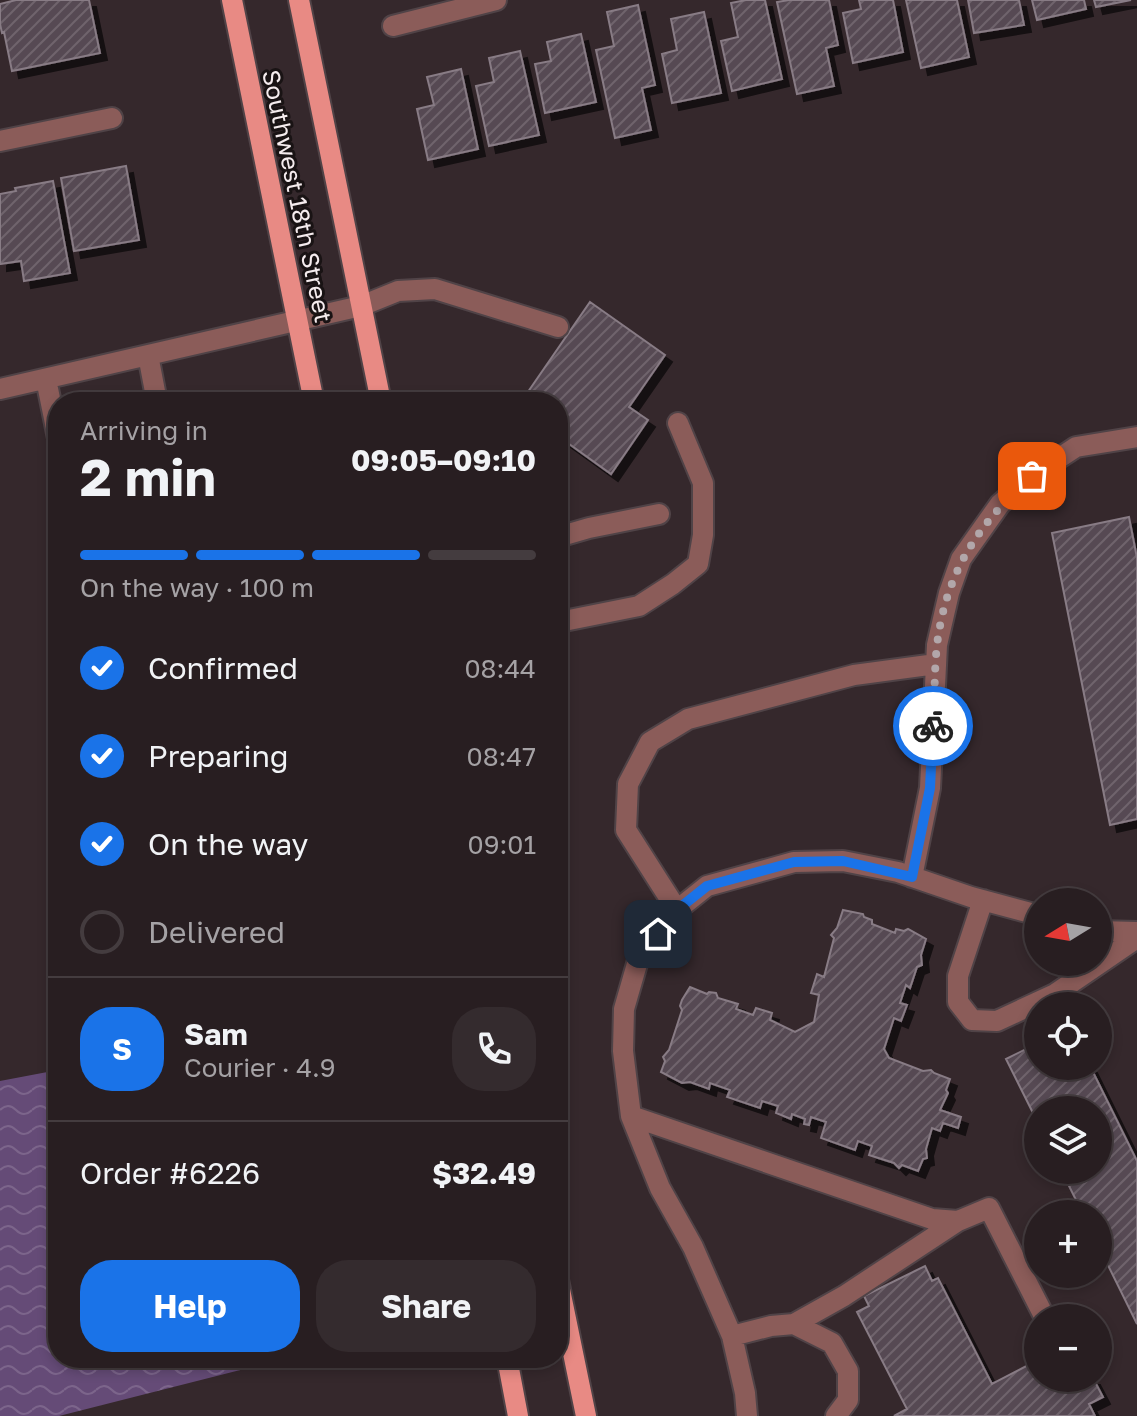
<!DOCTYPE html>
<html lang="en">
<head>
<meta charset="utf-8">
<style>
	:root { --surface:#281e21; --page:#342b2e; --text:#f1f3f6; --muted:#a5a2a5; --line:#443c3f; --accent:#1a73e8 }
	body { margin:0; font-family:"Golos Text",sans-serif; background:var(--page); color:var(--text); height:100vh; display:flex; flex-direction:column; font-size:30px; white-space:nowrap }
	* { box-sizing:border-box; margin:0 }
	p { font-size:26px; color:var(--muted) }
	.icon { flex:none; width:44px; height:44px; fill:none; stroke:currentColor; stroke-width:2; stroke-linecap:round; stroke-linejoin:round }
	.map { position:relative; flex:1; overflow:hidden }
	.sheet { position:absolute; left:48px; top:392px; width:520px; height:976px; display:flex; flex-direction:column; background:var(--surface); border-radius:32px; box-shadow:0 4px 12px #0003,0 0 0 2px var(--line) }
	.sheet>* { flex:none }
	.needle { width:52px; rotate:259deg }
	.fabs { position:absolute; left:1024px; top:888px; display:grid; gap:16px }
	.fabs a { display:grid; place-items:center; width:88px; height:88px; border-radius:50%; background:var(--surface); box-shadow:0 4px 12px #0003,0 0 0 2px var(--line); font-size:40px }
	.pin { position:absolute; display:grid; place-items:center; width:68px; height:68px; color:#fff; margin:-34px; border-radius:16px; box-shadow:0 4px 12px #0006 }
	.courier { position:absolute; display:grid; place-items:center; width:80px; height:80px; margin:-40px; border:6px solid #1a73e8; border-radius:50%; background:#fff; color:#222; box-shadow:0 2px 10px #0007 }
	.summary em { font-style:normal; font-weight:700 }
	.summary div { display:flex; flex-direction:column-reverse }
	.summary { display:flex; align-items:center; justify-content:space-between; height:136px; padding:0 32px }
	h1 { font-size:52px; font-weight:700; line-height:60px }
	.bar { display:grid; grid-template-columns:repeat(4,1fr); gap:12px 8px; align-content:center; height:96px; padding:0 32px }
	.bar i { height:10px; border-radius:6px; background:var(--line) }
	.bar .active { background:var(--accent) }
	.bar p { grid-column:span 4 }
	.line { display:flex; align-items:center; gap:20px; padding:0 32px; border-top:2px solid var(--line) }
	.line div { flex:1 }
	.round { display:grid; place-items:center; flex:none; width:84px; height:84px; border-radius:32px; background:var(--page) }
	ol { padding:0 32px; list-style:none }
	li { display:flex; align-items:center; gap:24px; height:88px }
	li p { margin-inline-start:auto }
	li .icon { padding:8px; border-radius:50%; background:var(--accent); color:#fff; stroke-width:4 }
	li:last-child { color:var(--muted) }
	li i { width:44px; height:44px; border:4px solid var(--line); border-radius:50% }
	.action { display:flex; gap:16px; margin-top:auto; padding:16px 32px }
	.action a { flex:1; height:92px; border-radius:32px; background:var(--accent); color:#fff; font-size:32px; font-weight:700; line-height:92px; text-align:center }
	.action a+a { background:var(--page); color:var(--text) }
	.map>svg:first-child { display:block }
	.water { fill:url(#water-waves) }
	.building { fill:url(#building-hatch); stroke:#887b85; stroke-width:2; filter:url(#shadow) }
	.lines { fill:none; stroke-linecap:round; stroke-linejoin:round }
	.minor-casing { stroke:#504347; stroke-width:24 }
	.major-casing { stroke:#504347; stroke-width:24 }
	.minor { stroke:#8b5c59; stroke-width:20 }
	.major { stroke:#e88a84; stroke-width:20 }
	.done { stroke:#b2a7aa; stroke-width:8; stroke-dasharray:0 14.4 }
	.route { stroke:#1a73e8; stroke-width:10 }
	.labels { text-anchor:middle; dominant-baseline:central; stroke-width:6; stroke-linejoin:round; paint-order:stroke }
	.street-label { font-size:24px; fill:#f5ecee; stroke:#191314 }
</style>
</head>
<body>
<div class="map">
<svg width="1137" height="1416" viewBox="0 0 1137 1416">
	<defs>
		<pattern id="water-waves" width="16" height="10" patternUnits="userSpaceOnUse" patternTransform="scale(2)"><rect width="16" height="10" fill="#654b77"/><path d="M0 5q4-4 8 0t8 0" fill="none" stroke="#7c658b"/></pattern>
		<pattern id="building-hatch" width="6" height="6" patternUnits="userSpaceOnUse" patternTransform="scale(2)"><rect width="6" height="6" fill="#564a53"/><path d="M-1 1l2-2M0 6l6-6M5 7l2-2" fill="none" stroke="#6f646c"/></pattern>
		<filter id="shadow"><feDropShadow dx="7" dy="7" stdDeviation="0" flood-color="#0009"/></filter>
	</defs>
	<rect width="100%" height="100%" fill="#35282c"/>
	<path class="water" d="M 58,1070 L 58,1358 L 288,1358 L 59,1416 L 0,1416 L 0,1081 Z"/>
	<path class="building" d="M 16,0 L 89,0 L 100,53 L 12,71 L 4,32 L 2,33 L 0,24 L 0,4 Z
		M 746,0 L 765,0 L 782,79 L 732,91 L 721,41 L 738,37 L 731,3 Z
		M 789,0 L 829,0 L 838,45 L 826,48 L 834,86 L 797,94 L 777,2 Z
		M 859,0 L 893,0 L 903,52 L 853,63 L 843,13 L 861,9 Z
		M 906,0 L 957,0 L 969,57 L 921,68 Z
		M 968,0 L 1019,0 L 1024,25 L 974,33 Z
		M 1032,0 L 1084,0 L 1086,9 L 1037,20 Z
		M 1094,0 L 1131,0 L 1096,7 Z
		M 638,5 L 655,85 L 642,88 L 651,130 L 615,138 L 596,50 L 614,46 L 607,12 Z
		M 704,12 L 721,93 L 672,103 L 662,54 L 677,50 L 671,19 Z
		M 581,34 L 596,102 L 545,113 L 535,64 L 551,61 L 547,42 Z
		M 520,51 L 539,135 L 489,146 L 476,86 L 494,82 L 489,58 Z
		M 461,69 L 478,149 L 428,160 L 417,109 L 434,105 L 427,77 Z
		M 126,166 L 139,240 L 74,251 L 61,178 Z
		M 53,181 L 70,273 L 24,281 L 21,261 L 0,264 L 0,194 L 16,191 L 15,188 Z
		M 590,302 L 665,355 L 629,407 L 648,420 L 611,474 L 558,436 L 558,402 L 521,402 Z
		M 1129,517 L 1137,558 L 1137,819 L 1110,825 L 1052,533 Z
		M 843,910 L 863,914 L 864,917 L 872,920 L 872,924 L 895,933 L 896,929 L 904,931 L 908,929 L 926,939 L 921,955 L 922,965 L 917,967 L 910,988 L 906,985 L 900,1003 L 907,1005 L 901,1021 L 894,1018 L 884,1049 L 889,1058 L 923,1071 L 931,1070 L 934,1073 L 950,1079 L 946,1090 L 948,1093 L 940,1110 L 961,1117 L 958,1128 L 943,1123 L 940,1131 L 932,1128 L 926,1149 L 927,1158 L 923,1159 L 918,1171 L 902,1165 L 899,1168 L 894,1163 L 869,1155 L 872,1146 L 858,1141 L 855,1150 L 821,1138 L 826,1122 L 811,1117 L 809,1125 L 804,1124 L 805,1119 L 792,1114 L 791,1119 L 776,1113 L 778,1106 L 762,1101 L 760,1108 L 727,1097 L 730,1090 L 710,1083 L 709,1089 L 690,1082 L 682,1083 L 661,1072 L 665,1061 L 663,1057 L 669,1050 L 682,1010 L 680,1006 L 682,1000 L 690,987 L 707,994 L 709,992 L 716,993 L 718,998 L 738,1004 L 736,1009 L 753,1015 L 756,1008 L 772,1013 L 770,1020 L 795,1032 L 814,1022 L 819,995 L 811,993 L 817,974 L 824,977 L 834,938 L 831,935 L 837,928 Z
		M 1038,1043 L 1038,1066 L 1090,1066 L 1137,1161 L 1137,1324 L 1098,1245 L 1098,1214 L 1083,1214 L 1061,1170 L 1098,1170 L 1098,1110 L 1038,1110 L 1038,1123 L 1006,1059 Z
		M 925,1266 L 932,1281 L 938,1278 L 992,1384 L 1038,1360 L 1038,1378 L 1093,1378 L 1103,1397 L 1089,1404 L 1095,1416 L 894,1416 L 907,1409 L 857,1312 L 869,1306 L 864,1296 Z"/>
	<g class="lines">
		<defs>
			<path id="minor" d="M 393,26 L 496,0
				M 0,141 L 112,118
				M 148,355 L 157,402
				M 46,379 L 58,438
				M 0,389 L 361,306 L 398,291 L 435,289 L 558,327
				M 558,537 L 589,528 L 659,514
				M 559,622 L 639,606 L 673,584 L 698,564 L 703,535 L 703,483 L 678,423
				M 912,877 L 930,788 L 937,645 L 949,593 L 961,559 L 1000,504 L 1032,476 L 1076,447 L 1137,437
				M 983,900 L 958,976 L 958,1002 L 972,1020 L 997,1021 L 1055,994 L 1137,938
				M 677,910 L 626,830 L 628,784 L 650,742 L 688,719 L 854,675 L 936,664
				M 1098,931 L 1137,932
				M 631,1116 L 623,1051 L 624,1009 L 639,957 L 677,910 L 707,886 L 794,862 L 843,861 L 898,872 L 971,897 L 1038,915
				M 794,1324 L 844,1296 L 958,1221
				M 732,1336 L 771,1326 L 794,1324 L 832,1343 L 848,1371 L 848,1400 L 836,1416
				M 747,1416 L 745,1393 L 732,1336 L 693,1247 L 660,1188 L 631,1116 L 932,1219 L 958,1221 L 989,1208 L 1045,1318"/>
			<path id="major" d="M 232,0 L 314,402
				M 299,0 L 381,402
				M 558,1280 L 586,1416
				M 507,1358 L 518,1416"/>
		</defs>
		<use href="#minor" class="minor-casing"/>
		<use href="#major" class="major-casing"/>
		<use href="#minor" class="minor"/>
		<use href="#major" class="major"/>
	</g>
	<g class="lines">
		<path class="done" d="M 933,726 C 935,700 934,672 937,645 C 946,572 978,524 1032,476"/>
		<path class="route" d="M 658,934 L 677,910 L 707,886 L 794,862 L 843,861 L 912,877 L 930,788 L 933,726"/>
	</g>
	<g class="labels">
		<g class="street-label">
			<text transform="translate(298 196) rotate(78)">Southwest 18th Street</text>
		</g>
	</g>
</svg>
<div class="fabs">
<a><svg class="needle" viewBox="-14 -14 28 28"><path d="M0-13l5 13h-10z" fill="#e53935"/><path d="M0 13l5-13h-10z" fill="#a5a2a5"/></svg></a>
<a><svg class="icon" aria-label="locate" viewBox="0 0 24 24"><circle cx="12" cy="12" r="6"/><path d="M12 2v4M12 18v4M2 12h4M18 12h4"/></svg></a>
<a><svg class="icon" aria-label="layers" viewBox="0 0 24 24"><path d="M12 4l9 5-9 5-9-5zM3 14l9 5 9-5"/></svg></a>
<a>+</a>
<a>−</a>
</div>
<div class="pin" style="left:1032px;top:476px;background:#ea580c"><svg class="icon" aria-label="bag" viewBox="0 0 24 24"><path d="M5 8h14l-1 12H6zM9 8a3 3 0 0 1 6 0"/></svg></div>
<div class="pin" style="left:658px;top:934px;background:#1f2937"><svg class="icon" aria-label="home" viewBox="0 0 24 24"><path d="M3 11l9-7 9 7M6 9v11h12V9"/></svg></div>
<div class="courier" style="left:933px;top:726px"><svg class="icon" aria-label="bike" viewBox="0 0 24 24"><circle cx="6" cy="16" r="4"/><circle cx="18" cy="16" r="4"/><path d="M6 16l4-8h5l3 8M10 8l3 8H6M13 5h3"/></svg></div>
<section class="sheet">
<div class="summary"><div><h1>2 min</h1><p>Arriving in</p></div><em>09:05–09:10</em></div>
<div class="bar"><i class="active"></i><i class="active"></i><i class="active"></i><i></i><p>On the way · 100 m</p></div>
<ol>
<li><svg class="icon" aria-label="check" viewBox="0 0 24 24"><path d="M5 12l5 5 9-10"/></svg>Confirmed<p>08:44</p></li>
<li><svg class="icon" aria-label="check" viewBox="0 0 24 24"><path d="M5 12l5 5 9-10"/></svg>Preparing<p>08:47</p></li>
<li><svg class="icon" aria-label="check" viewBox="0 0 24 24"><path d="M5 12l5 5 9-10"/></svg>On the way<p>09:01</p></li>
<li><i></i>Delivered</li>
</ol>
<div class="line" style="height:144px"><b class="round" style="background:var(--accent);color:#fff">S</b><div><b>Sam</b><p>Courier · 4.9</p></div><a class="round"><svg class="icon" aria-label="phone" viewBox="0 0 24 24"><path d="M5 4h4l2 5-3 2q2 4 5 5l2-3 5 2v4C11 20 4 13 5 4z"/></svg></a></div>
<div class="line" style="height:104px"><div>Order #6226</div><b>$32.49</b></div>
<div class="action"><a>Help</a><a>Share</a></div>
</section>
</div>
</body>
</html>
